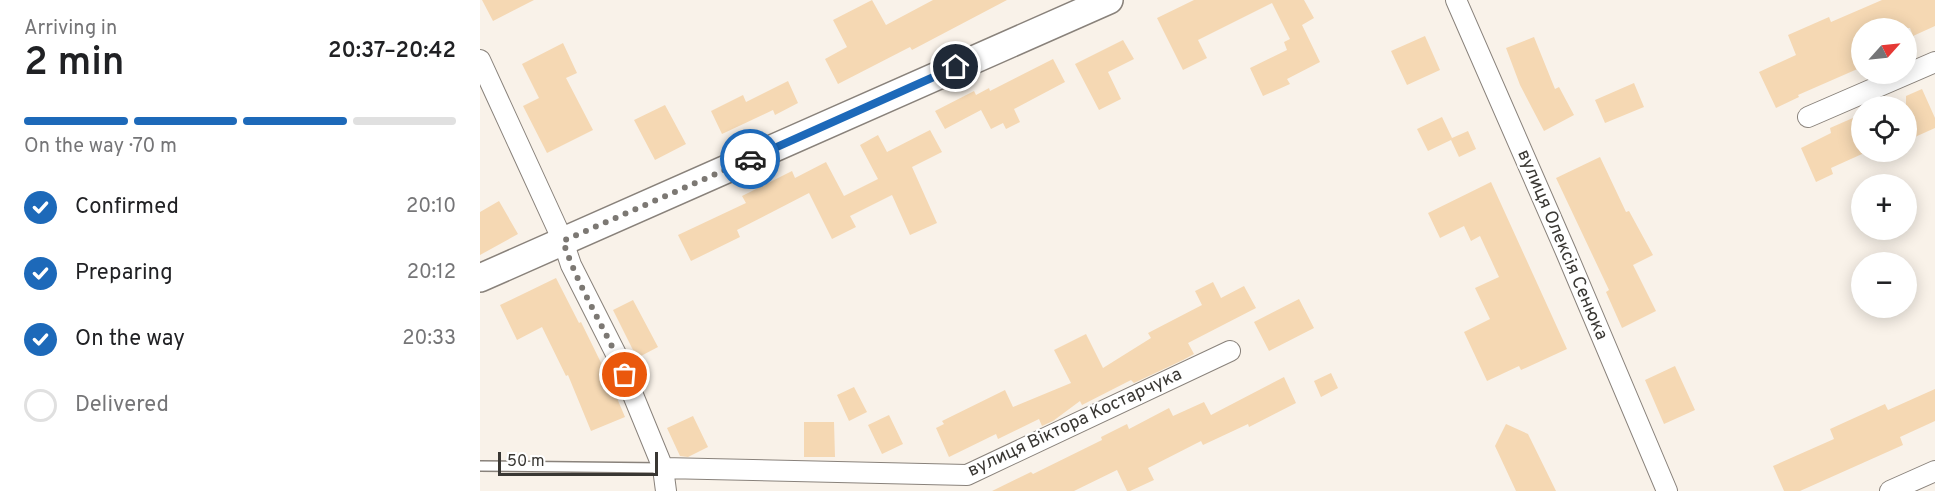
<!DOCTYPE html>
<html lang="en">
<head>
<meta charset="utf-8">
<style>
	:root { --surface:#fff; --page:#f6f6f6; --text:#202124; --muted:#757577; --line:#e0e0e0; --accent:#1d69b9 }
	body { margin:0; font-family:Overpass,sans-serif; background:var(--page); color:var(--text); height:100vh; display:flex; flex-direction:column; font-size:22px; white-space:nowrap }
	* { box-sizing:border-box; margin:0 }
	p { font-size:20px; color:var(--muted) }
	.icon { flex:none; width:33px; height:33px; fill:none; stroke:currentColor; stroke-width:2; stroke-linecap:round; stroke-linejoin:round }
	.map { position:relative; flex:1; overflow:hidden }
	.panel { display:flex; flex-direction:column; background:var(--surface); width:480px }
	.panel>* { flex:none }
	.needle { width:39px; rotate:63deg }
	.fabs { position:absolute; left:1371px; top:18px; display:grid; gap:12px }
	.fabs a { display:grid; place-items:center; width:66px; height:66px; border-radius:50%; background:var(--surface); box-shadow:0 3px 15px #0003; font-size:30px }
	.scale { position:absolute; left:18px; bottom:15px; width:160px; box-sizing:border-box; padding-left:6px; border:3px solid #393733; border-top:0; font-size:16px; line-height:21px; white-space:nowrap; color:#393733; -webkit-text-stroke:4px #fff; paint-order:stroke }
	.pin { position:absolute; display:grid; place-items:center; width:51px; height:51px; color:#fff; margin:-26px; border:3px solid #fff; border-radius:50%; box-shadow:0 2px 6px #0007 }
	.courier { position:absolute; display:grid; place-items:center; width:60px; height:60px; margin:-30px; border:4px solid #1d69b9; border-radius:50%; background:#fff; color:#222; box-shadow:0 2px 8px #0007 }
	.summary em { font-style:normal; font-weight:600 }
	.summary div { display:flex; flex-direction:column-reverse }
	.summary { display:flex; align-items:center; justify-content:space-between; height:102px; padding:0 24px }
	h1 { font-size:39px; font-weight:600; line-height:45px }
	.bar { display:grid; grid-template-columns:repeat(4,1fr); gap:9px 6px; align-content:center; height:72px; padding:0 24px }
	.bar i { height:8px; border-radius:4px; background:var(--line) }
	.bar .current { background:var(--accent) }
	.bar p { grid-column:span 4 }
	ol { padding:0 24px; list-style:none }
	li { display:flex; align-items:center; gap:18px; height:66px }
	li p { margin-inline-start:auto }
	li .icon { padding:6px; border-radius:50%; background:var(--accent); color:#fff; stroke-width:4 }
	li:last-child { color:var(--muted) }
	li i { width:33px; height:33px; border:3px solid var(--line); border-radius:50% }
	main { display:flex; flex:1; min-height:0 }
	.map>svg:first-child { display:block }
	.building { fill:#f5d8b3 }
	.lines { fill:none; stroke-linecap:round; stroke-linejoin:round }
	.service-casing { stroke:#89827b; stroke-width:12 }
	.minor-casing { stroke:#89827b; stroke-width:22 }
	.secondary-casing { stroke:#89827b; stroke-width:30 }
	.service { stroke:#fff; stroke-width:9 }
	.minor { stroke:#fff; stroke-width:20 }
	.secondary { stroke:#fff; stroke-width:27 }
	.done { stroke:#7c7873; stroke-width:6; stroke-dasharray:0 10.8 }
	.route { stroke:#1d69b9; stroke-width:8 }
	.labels { text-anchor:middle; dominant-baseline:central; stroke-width:4.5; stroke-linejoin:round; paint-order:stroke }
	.street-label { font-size:18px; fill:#393733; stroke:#fff }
</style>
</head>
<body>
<main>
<section class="panel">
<div class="summary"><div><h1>2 min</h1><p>Arriving in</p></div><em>20:37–20:42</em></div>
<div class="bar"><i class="current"></i><i class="current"></i><i class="current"></i><i></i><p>On the way · 70 m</p></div>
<ol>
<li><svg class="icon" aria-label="check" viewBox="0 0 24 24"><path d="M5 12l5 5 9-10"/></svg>Confirmed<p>20:10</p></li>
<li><svg class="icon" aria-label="check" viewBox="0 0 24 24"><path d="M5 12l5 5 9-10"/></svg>Preparing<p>20:12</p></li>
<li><svg class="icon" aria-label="check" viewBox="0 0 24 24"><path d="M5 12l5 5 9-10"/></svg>On the way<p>20:33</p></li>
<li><i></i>Delivered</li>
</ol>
</section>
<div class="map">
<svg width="1455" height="491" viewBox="0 0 1455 491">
	<rect width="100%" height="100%" fill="#f9f2e9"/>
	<path class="building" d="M 2,0 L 54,0 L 13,21 Z
		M 392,0 L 406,25 L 453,0 L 527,0 L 432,50 L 430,47 L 358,84 L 345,59 L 367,47 L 353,20 Z
		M 714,0 L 824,0 L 834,18 L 822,25 L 840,62 L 807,79 L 810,84 L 783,96 L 770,68 L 807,50 L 804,42 L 810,39 L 792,3 L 718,40 L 727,58 L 703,70 L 677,18 Z
		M 1402,0 L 1455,0 L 1455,26 L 1433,36 L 1430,28 L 1382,28 L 1382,67 L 1318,95 L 1319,97 L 1296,108 L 1279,72 L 1316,55 L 1308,35 L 1349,17 L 1351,22 Z
		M 945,36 L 960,70 L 927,85 L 911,51 Z
		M 1054,37 L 1075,89 L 1079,87 L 1094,115 L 1064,131 L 1040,85 L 1026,48 Z
		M 643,40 L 654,59 L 628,72 L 641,99 L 619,110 L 595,64 Z
		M 83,43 L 97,73 L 86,78 L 113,130 L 67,153 L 43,106 L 59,98 L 42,64 Z
		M 573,59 L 585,82 L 534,109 L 540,122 L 526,129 L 523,123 L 511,129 L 501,110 L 465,129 L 455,111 L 494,91 L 496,95 L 509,88 L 510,91 Z
		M 308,81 L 318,103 L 295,115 L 293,110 L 242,134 L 231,111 L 263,95 L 266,102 Z
		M 1154,83 L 1164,107 L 1125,123 L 1115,100 Z
		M 1442,89 L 1455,118 L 1455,128 L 1426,141 L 1426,96 Z
		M 185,105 L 206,144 L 175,160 L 154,120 Z
		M 1382,114 L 1382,154 L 1351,168 L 1353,174 L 1336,182 L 1321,148 L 1351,133 L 1350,128 Z
		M 962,117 L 972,138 L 988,131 L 996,149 L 979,157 L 971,140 L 948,151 L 937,129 Z
		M 450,130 L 462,152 L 432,167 L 457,223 L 430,235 L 412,195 L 370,216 L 376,227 L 352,239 L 329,193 L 257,230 L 260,237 L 211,261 L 198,235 L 266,203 L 262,196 L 312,171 L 315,178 L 346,162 L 364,196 L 398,179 L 380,145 L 398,135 L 407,152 Z
		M 1120,157 L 1146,212 L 1149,211 L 1173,255 L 1153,265 L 1176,311 L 1142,328 L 1126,292 L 1129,290 L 1076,178 Z
		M 1011,182 L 1087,349 L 1041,370 L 1039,366 L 1007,381 L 984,332 L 1010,319 L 995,288 L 1019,277 L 1000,236 L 991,241 L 984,226 L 960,238 L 948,213 Z
		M 19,201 L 38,234 L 0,255 L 0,212 Z
		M 76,278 L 99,323 L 101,322 L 128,377 L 145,417 L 111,431 L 88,375 L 86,376 L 62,327 L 37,340 L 20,305 Z
		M 733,282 L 741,298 L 764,286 L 776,308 L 708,343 L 714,354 L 703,360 L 654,383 L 651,380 L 602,405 L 600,401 L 573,421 L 562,426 L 559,419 L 518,439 L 516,434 L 469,457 L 456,428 L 464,424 L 462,421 L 525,390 L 533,407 L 591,383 L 574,350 L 606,334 L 623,368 L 671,338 L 668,333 L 722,305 L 715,291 Z
		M 819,299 L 834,328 L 789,351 L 774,322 Z
		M 153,300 L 178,347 L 157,358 L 133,310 Z
		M 1195,366 L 1215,410 L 1184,424 L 1165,380 Z
		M 851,373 L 858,388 L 841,397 L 834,381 Z
		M 804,377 L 816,403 L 769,427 L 768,424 L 723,445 L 721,441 L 668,468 L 674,480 L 650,491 L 647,491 L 637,470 L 594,491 L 512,491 L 551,472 L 553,474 L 622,440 L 621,437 L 647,424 L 649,429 L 689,408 L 693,416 L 724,402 L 731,415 Z
		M 374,387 L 387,412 L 369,421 L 357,395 Z
		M 1455,389 L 1455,421 L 1420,437 L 1423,445 L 1320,491 L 1304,491 L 1293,466 L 1354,439 L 1350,429 L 1405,404 L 1408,410 Z
		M 409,415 L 423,444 L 402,454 L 388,425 Z
		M 213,416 L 228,447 L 208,457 L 200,456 L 187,428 Z
		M 324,422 L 354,422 L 355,457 L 324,457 Z
		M 1026,424 L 1048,434 L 1076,491 L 1036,491 L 1015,446 Z"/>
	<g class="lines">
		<defs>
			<path id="service" d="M 0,466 L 183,468"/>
			<path id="minor" d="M 976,0 L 1086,252 L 1187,491
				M 0,60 L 83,241 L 91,265 L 137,356 L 183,468 L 186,491
				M 1328,117 L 1455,62
				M 183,468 L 487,475 L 750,351
				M 1410,491 L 1455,471"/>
			<path id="secondary" d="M 0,278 L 629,0"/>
		</defs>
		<use href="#service" class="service-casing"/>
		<use href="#minor" class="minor-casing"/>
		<use href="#secondary" class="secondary-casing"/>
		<use href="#service" class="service"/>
		<use href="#minor" class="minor"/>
		<use href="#secondary" class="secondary"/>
	</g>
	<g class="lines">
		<path class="done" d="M 145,375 C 126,329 98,288 83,241 L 270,159"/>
		<path class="route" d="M 270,159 L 476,67"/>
	</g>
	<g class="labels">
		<g class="street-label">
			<text transform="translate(1082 245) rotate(67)">вулиця Олексія Сенюка</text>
			<text transform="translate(595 423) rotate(-25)">вулиця Віктора Костарчука</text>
		</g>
	</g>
</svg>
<div class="fabs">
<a><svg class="needle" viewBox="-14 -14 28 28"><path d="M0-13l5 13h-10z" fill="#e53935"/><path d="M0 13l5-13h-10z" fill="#757577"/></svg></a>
<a><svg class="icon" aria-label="locate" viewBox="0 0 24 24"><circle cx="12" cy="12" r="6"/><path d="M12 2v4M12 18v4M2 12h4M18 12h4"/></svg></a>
<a>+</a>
<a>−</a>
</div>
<div class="scale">50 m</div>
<div class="pin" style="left:145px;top:375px;background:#ea580c"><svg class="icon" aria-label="bag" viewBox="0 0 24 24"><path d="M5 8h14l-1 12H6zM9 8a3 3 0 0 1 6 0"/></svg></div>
<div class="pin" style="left:476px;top:67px;background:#1f2937"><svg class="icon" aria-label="home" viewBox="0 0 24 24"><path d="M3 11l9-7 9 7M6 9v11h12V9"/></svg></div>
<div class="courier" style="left:270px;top:159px"><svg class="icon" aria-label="car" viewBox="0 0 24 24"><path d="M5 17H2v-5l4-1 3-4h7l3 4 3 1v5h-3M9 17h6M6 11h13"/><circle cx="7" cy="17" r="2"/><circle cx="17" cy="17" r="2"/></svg></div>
</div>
</main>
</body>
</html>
